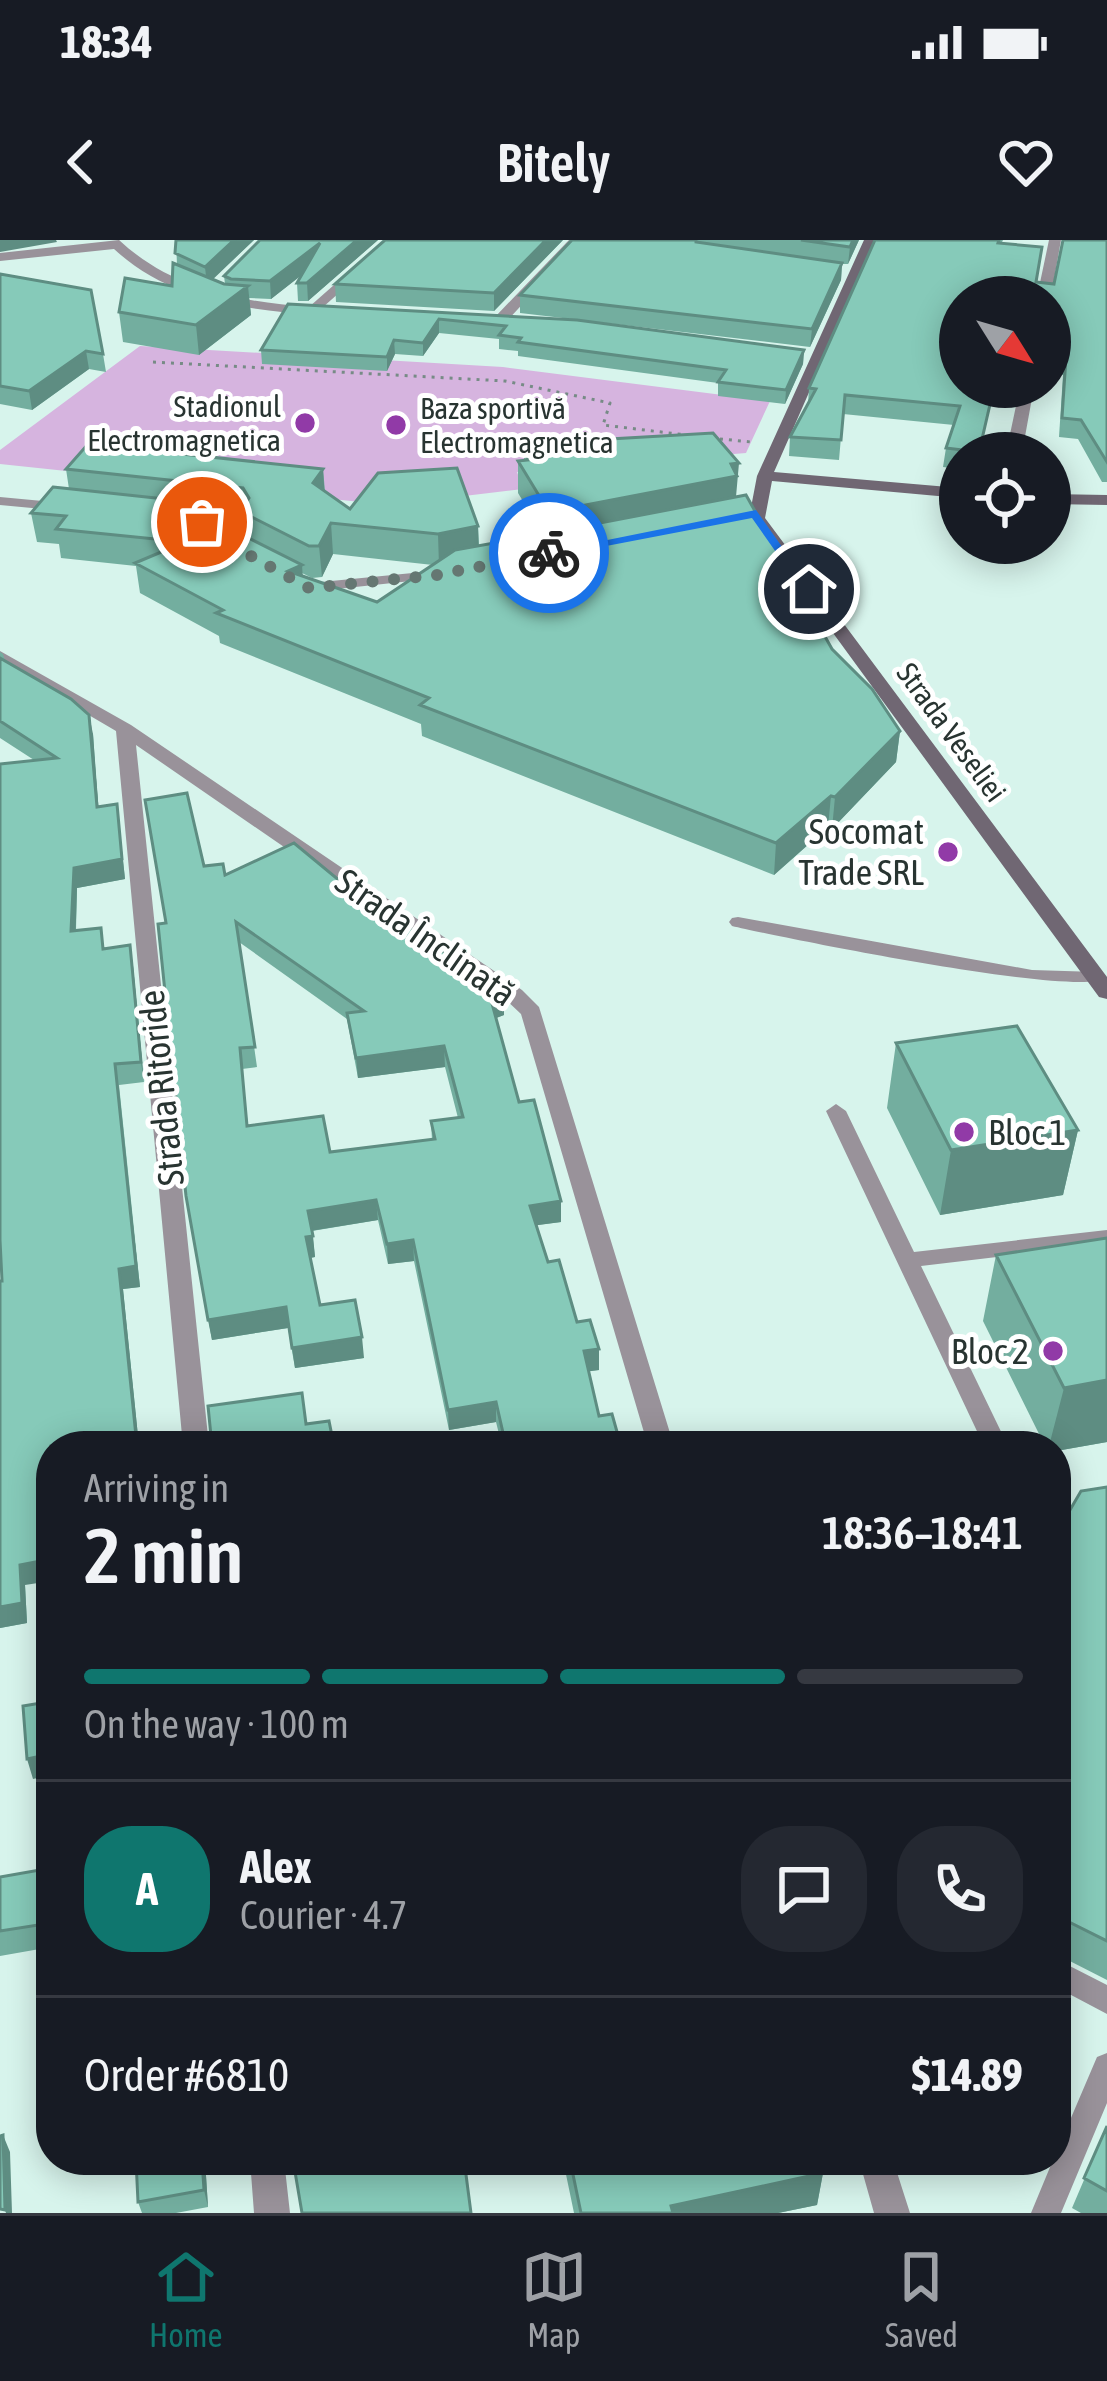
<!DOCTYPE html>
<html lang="en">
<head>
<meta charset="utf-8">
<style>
	:root { --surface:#171b24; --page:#242831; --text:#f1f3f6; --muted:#9ea1a6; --line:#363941; --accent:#0f766e }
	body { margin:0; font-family:"Asap Condensed",sans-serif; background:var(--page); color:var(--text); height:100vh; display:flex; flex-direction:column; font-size:45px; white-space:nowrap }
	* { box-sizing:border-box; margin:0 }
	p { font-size:39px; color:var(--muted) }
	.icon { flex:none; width:66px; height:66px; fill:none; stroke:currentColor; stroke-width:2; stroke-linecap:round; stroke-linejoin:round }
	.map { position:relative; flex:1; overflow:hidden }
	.side { position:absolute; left:36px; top:1191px; width:1035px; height:744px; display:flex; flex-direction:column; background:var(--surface); border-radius:48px; box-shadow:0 6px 30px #0003 }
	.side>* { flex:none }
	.needle { width:78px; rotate:127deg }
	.buttons { position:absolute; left:939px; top:36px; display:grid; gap:24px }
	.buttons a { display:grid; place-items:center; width:132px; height:132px; border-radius:50%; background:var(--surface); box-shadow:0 6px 30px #0003; font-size:60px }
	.pin { position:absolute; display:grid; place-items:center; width:102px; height:102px; color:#fff; margin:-51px; border:6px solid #fff; border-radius:50%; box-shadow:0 3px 12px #0007 }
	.courier { position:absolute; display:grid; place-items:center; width:120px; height:120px; margin:-60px; border:9px solid #1a73e8; border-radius:50%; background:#fff; color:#222; box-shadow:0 3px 15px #0007 }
	.overview em { font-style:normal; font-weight:600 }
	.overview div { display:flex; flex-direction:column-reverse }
	.overview { display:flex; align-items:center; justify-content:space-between; height:204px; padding:0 48px }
	h1 { font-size:78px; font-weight:600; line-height:90px }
	.bar { display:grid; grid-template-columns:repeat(4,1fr); gap:18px 12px; align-content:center; height:144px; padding:0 48px }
	.bar i { height:15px; border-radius:9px; background:var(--line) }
	.bar .selected { background:var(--accent) }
	.bar p { grid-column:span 4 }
	.line { display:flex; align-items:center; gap:30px; padding:0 48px; border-top:3px solid var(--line) }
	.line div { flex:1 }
	.round { display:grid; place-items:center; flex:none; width:126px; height:126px; border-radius:48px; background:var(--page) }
	.status { display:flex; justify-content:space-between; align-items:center; height:84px; padding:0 60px; background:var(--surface); direction:ltr }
	.status svg { height:33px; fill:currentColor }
	header { display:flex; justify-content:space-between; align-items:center; height:156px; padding:0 48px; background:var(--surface); font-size:54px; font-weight:600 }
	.tabs { display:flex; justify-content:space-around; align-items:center; height:168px; border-top:3px solid var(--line); background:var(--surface); font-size:33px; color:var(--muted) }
	.tabs a { display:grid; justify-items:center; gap:6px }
	.tabs .selected { color:var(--accent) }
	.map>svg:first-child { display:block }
	.green { fill:#d6b4df }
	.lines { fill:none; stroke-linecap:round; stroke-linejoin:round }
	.path { stroke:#778b86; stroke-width:3; stroke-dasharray:3 6; stroke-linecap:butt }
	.lane { fill:#99929a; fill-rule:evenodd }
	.street { fill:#99929a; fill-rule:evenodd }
	.secondary { fill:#706773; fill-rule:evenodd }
	.wall { fill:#73ae9f; fill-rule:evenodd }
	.shaded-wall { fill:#5e8d82 }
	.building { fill:#86cab9; stroke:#5e8d82; stroke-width:3; fill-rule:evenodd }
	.route { fill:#1a73e8 }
	.done { stroke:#657772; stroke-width:12; stroke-dasharray:0 21.6 }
	.poi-dot { fill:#913aa7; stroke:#fff; stroke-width:4.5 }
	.labels { text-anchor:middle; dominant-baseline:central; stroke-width:10; stroke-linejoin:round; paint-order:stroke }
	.far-poi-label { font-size:30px; fill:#283431; stroke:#fff; text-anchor:end }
	.far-street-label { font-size:30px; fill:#283431; stroke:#fff }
	.poi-label { font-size:36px; fill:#283431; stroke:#fff; text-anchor:end }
	.street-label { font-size:36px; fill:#283431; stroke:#fff }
</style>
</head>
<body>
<div class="status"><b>18:34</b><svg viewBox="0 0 49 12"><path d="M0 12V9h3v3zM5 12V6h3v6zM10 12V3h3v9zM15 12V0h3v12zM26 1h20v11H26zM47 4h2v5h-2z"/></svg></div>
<header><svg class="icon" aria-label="back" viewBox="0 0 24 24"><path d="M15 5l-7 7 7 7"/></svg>Bitely<svg class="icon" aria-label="heart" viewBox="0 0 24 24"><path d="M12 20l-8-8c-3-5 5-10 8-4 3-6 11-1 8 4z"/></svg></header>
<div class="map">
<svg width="1107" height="1973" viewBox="0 0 1107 1973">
	<rect width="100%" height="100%" fill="#d7f4ec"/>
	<path class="green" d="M 140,106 L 503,127 L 770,161 L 746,213 L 517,232 L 523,249 L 389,265 L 0,224 L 0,210 Z"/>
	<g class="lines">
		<path class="path" d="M 153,122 L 505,141 L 610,163 L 603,185 L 686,195
			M 711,198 L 751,202"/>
		<path class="lane" d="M 0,257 L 64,263 L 71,267 L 64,271 L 0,265 Z
			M 196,277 L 246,284 L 248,287 L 237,304 L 244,309 L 242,312 L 232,312 L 222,305 L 232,290 L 191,284 L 189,281 Z
			M 443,330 L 448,331 L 448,337 L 309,352 L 295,344 L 302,340 L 311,343 Z
			M 738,677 L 1032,730 L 1097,732 L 1106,738 C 1078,758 783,698 732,686 L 729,682 L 732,678 Z
			M 836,864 L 846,871 L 914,1012 L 1107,990 L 1107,1004 L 921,1026 L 1008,1206 L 984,1206 L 826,871 Z
			M 1056,1719 L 1107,1745 L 1107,1774 L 1056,1747 Z
			M 1107,1813 L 1107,1863 L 1061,1973 L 1031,1973 L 1053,1920 L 1056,1920 L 1056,1913 L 1097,1817 Z"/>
		<path class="street" d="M 119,0 C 173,50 238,61 309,67 L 385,0 L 399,0 L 314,75 C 242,69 169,60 114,9 L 0,21 L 0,13 Z
			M 569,0 L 582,0 L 504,84 L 494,84 L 494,78 Z
			M 1049,0 L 1061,0 L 1051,57 L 1037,57 Z
			M 1020,147 L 1034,147 L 1022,213 L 1006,213 Z
			M 0,411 L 131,485 L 522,750 L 539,767 L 674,1206 L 648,1206 L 521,774 L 506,760 L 136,505 L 209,1206 L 183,1206 L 116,491 L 0,423 Z
			M 250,1920 L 284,1920 L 290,1973 L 254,1973 Z
			M 859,1920 L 893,1920 L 910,1973 L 874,1973 Z"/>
		<path class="secondary" d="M 864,0 L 876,0 L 774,232 L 960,248 L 960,258 L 772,241 L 765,278 L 1107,737 L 1107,759 L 1099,757 L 749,278 L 757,236 Z
			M 1050,254 L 1107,255 L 1107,265 L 1050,264 Z"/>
	</g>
	<path class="wall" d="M 176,0 L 254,0 L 212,39 L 225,44 L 224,36 L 260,0 L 378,0 L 308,61 L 298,61 L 297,43 L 300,36 L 271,59 L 249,58 L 251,75 L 199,115 L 123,102 L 119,72 L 172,46 L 177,25 Z
		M 563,0 L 494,71 L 336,62 L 335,44 Z
		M 572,0 L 859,0 L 848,24 L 842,24 L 841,40 L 810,107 L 520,73 L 520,55 Z
		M 875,0 L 1003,0 L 1001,4 L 1036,42 L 1054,44 L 1107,0 L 1107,242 L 1102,242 L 1078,199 L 1059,197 L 1063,135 L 1050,134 L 1050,57 L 960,57 L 980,213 L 960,213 L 960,229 L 943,227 L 946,208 L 954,185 L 843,174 L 839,220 L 789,216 L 790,197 L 808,164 L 809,148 Z
		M 0,34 L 103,114 L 106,132 L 89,129 L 32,170 L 0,164 Z
		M 288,64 L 804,110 L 803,124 L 785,164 L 718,156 L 718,143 L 518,116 L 518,111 L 499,109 L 499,99 L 439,93 L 423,116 L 395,114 L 387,131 L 262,124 L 261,110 Z
		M 524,204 L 736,257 L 832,409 L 900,491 L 896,522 L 832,589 L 828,587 L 774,635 L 422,496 L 421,484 L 220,403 L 219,396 L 140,353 L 136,326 L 61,318 L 59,304 L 37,302 L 31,273 L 69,249 L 66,229 L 323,229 L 325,251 L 350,269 L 478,286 L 479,306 L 509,308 L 547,301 L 518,253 L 518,221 L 524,220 ZM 222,277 L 241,279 L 243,295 L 223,285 ZM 333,314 L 433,325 L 377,362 L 303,336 L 302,333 L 312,338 L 322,337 Z
		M 0,412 L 3,414 L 5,421 L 93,494 L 98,567 L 117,564 L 125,639 L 77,648 L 76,690 L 133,726 L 144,842 L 119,845 L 140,1047 L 123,1049 L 139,1206 L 51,1206 L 25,1345 L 27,1383 L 0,1388 L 0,1041 L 2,1041 L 34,520 L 0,498 Z
		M 204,626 L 225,635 L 387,680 L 504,755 L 504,775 L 496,778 L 519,862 L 561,961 L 561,982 L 537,985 L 548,1022 L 577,1082 L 599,1109 L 599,1130 L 589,1131 L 599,1176 L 621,1206 L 502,1206 L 496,1182 L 449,1190 L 414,1021 L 388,1024 L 378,980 L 312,991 L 315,1017 L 310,1018 L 320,1065 L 364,1118 L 295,1128 L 288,1088 L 212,1100 L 186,956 ZM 239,702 L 347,779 L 358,838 L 445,827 L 458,878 L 431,881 L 432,900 L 330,912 L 248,886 L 242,829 L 257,827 Z
		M 896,803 L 1078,890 L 1063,955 L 940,975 L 887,868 Z
		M 1107,998 L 1107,1202 L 1056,1211 L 1056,1206 L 1045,1206 L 983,1081 L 996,1015 Z
		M 1107,1247 L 1107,1740 L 1058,1715 L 1056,1717 L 1056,1294 Z
		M 51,1628 L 51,1707 L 0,1716 L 0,1637 Z
		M 1107,1886 L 1107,1973 L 1081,1973 L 1072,1968 Z
		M 115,1920 L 205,1920 L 208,1967 L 176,1973 L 142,1973 L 138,1962 L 136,1923 L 117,1927 Z
		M 563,1920 L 820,1920 L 823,1933 L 817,1965 L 778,1973 L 574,1973 Z"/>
	<path class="shaded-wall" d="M 0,0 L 56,0 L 57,2 L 0,12 Z
		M 234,0 L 254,0 L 207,45 L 205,27 Z
		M 357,0 L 378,0 L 308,61 L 307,43 Z
		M 546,0 L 563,0 L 494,71 L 494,53 Z
		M 853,0 L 859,0 L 848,24 L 850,7 Z
		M 320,3 L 321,20 L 271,59 L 270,41 Z
		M 842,23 L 841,40 L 810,107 L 812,89 Z
		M 248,46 L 251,75 L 199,115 L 196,85 Z
		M 439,79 L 439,93 L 423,116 L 423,103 Z
		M 394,100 L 395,114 L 387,131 L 387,117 Z
		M 804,110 L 803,124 L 785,164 L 786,150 Z
		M 86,111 L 89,129 L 32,170 L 29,151 Z
		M 739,223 L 735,268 L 563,299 L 558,291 L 558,303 L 549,305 L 549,272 Z
		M 323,229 L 325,260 L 313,243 Z
		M 221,265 L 224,294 L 215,274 Z
		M 331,283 L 333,314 L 322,337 L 319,306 Z
		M 478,286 L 479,318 L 439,326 L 438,294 Z
		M 302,325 L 304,355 L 288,331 Z
		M 89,475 L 93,494 L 100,587 L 97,567 Z
		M 900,491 L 896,522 L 832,589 L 835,557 Z
		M 831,556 L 828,587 L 774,635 L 776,603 Z
		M 117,564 L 125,639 L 77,648 L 75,711 L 71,691 L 74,628 Z
		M 130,705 L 133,726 L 144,842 L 141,822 Z
		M 504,755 L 504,775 L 491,780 L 491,760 Z
		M 444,806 L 445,827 L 358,838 L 356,818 Z
		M 115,824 L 140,1047 L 123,1049 L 139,1206 L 137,1206 L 119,1029 Z
		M 1078,890 L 1063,955 L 940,975 L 951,910 Z
		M 376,960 L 378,980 L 310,991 L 308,971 Z
		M 561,961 L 561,982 L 531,986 L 530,966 Z
		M 313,996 L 315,1017 L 309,1018 L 306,997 Z
		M 413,1000 L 414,1021 L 388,1024 L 387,1004 Z
		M 286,1067 L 288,1088 L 212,1100 L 208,1080 Z
		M 362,1097 L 364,1118 L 295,1128 L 292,1108 Z
		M 599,1109 L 599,1130 L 584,1132 L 584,1111 Z
		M 1107,1140 L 1107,1202 L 1056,1211 L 1056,1206 L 1049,1206 L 1064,1148 Z
		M 496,1162 L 496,1182 L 449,1190 L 448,1170 Z
		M 51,1319 L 51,1341 L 25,1345 L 27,1383 L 0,1388 L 0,1367 L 20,1325 Z
		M 51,1514 L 51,1535 L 33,1539 L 27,1519 Z
		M 1069,1682 L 1058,1715 L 1056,1717 L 1056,1707 L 1062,1688 Z
		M 3,1895 L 10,1912 L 12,1973 L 6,1973 L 5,1970 Z
		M 202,1920 L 205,1920 L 208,1967 L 204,1950 Z
		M 823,1933 L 817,1965 L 778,1973 L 671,1973 L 671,1966 Z"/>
	<path class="building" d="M 176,0 L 234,0 L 205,27 L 175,13 Z
		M 260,0 L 357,0 L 307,43 L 297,43 L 320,3 L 270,41 L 231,39 L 224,36 Z
		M 385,0 L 546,0 L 494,53 L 335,44 Z
		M 572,0 L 696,0 L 696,2 L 842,23 L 812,89 L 520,55 Z
		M 801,0 L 853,0 L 850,7 Z
		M 875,0 L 999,0 L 998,3 L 1042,7 L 1036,42 L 1054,44 L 1063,0 L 1107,0 L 1107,222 L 1081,180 L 1062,178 L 1066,117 L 1050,115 L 1050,57 L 960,57 L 960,147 L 994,147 L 979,212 L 946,208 L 960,166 L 845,155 L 841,200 L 790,197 L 816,149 L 809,148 Z
		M 173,23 L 224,44 L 248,46 L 196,85 L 119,72 L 125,38 L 172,46 Z
		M 0,34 L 91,50 L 103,114 L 86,111 L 29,151 L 0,146 Z
		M 288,64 L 577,80 L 804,110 L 786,150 L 718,142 L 726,130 L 518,102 L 521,98 L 499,95 L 506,86 L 439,79 L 423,103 L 394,100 L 387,117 L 261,110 Z
		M 713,193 L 739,223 L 731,224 L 737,236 L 549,272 L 518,221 L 528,220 L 524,204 Z
		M 88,204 L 323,229 L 313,243 L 350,269 L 378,233 L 457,228 L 478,286 L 438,294 L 331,283 L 319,306 L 309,306 L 240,271 L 249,258 L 243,248 L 66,229 Z
		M 53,247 L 221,265 L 215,274 L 219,283 L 302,325 L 288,331 L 377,362 L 455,310 L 494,303 L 509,308 L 563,299 L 558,291 L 746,255 L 832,409 L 872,449 L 900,491 L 835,557 L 831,556 L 776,603 L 420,465 L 429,458 L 216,373 L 223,370 L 135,323 L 185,302 L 56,289 L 66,276 L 31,273 Z
		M 0,418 L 71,459 L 89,475 L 97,567 L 117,564 L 122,619 L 74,628 L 71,691 L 101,688 L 103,709 L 130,705 L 141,822 L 115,824 L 136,1026 L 119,1029 L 137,1206 L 51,1206 L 51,1319 L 20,1325 L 22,1363 L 0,1367 L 0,1041 L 2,1041 L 0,1000 L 0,524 L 57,518 L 0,481 Z
		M 187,553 L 204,626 L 223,624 L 225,635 L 294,603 L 387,680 L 393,676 L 469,730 L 474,727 L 504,755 L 491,760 L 519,862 L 534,860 L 561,961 L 530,966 L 548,1022 L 559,1020 L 577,1082 L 590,1080 L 599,1109 L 584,1111 L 599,1176 L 612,1174 L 621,1206 L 506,1206 L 496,1162 L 448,1170 L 413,1000 L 387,1004 L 376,960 L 308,971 L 313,996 L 306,997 L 320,1065 L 355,1060 L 362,1097 L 292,1108 L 286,1067 L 208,1080 L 186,956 L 158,684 L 166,683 L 145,560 ZM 236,682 L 364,771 L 347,773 L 356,818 L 444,806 L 463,877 L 431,881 L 435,899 L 330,912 L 323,876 L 247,886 L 240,808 L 255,807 Z
		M 1017,786 L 1078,890 L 951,910 L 896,803 Z
		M 1107,998 L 1107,1140 L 1064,1148 L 996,1015 Z
		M 302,1153 L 306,1184 L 329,1181 L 334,1206 L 212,1206 L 208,1166 Z
		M 1107,1247 L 1107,1701 L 1069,1682 L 1062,1688 L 1056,1684 L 1056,1294 L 1081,1251 Z
		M 51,1403 L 51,1514 L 27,1519 L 23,1466 L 47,1462 L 43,1405 Z
		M 51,1628 L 51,1683 L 0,1691 L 0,1637 Z
		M 1107,1886 L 1107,1951 L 1084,1938 Z
		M 3,1895 L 5,1970 L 0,1969 L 0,1896 Z
		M 136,1920 L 202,1920 L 204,1950 L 138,1962 Z
		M 293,1920 L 408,1920 L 410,1933 L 465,1927 L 471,1973 L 302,1973 Z
		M 570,1920 L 820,1920 L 823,1933 L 671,1966 L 673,1973 L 581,1973 Z"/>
	<path class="route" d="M 756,270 L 814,352 L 804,352 L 752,278 L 549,317 L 543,313 Z"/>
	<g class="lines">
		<path class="done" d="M 202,282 L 241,286 L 229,304 L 309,348 L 437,335 L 549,313"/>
	</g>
	<g class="poi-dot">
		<circle cx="305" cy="183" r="12"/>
		<circle cx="396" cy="185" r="12"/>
		<circle cx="948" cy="612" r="12"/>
		<circle cx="964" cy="892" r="12"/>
		<circle cx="1053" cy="1111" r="12"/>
	</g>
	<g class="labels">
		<g class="far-poi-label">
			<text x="281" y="166">Stadionul<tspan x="281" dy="34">Electromagnetica</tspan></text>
			<text x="420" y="168" text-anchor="start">Baza sportivă<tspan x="420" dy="34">Electromagnetica</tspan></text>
		</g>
		<g class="far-street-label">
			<text transform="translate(952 492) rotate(54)">Strada Veseliei</text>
		</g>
		<g class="poi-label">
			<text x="924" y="591">Socomat<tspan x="924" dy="41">Trade SRL</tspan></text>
			<text x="988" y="892" text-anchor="start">Bloc 1</text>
			<text x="1029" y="1111">Bloc 2</text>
		</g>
		<g class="street-label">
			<text transform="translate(426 697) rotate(35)">Strada Înclinată</text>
			<text transform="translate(161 848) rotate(-96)">Strada Ritoride</text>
		</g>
	</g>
</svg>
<div class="buttons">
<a><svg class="needle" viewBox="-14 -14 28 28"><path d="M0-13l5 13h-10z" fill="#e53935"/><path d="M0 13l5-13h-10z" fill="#9ea1a6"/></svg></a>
<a><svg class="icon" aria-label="locate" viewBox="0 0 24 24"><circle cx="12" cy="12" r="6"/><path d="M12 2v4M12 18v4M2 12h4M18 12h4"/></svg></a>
</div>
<div class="pin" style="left:202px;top:282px;background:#ea580c"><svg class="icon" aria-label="bag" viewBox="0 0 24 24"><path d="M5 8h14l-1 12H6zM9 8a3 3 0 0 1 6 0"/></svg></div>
<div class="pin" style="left:809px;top:349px;background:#1f2937"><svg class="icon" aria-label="home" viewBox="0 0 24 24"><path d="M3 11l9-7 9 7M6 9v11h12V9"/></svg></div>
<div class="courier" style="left:549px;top:313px"><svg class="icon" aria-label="bike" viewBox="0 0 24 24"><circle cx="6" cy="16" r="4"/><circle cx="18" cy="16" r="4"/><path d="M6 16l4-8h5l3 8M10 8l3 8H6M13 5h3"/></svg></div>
<section class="side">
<div class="overview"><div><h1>2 min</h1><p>Arriving in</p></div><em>18:36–18:41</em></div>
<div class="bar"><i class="selected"></i><i class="selected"></i><i class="selected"></i><i></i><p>On the way · 100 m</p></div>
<div class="line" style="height:216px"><b class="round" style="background:var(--accent);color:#fff">A</b><div><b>Alex</b><p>Courier · 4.7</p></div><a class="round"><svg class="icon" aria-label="chat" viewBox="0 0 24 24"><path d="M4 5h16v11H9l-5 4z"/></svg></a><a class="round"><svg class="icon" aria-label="phone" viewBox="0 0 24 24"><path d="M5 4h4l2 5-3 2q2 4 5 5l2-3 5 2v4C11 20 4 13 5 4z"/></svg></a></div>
<div class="line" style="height:156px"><div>Order #6810</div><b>$14.89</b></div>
</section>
</div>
<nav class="tabs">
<a class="selected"><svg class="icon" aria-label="home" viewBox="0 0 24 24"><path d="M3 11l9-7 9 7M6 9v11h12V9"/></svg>Home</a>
<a><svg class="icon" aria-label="map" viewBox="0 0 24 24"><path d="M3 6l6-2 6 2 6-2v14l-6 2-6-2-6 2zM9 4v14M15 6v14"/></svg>Map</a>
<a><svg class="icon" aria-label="saved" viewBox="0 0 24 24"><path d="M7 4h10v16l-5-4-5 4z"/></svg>Saved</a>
</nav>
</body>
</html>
